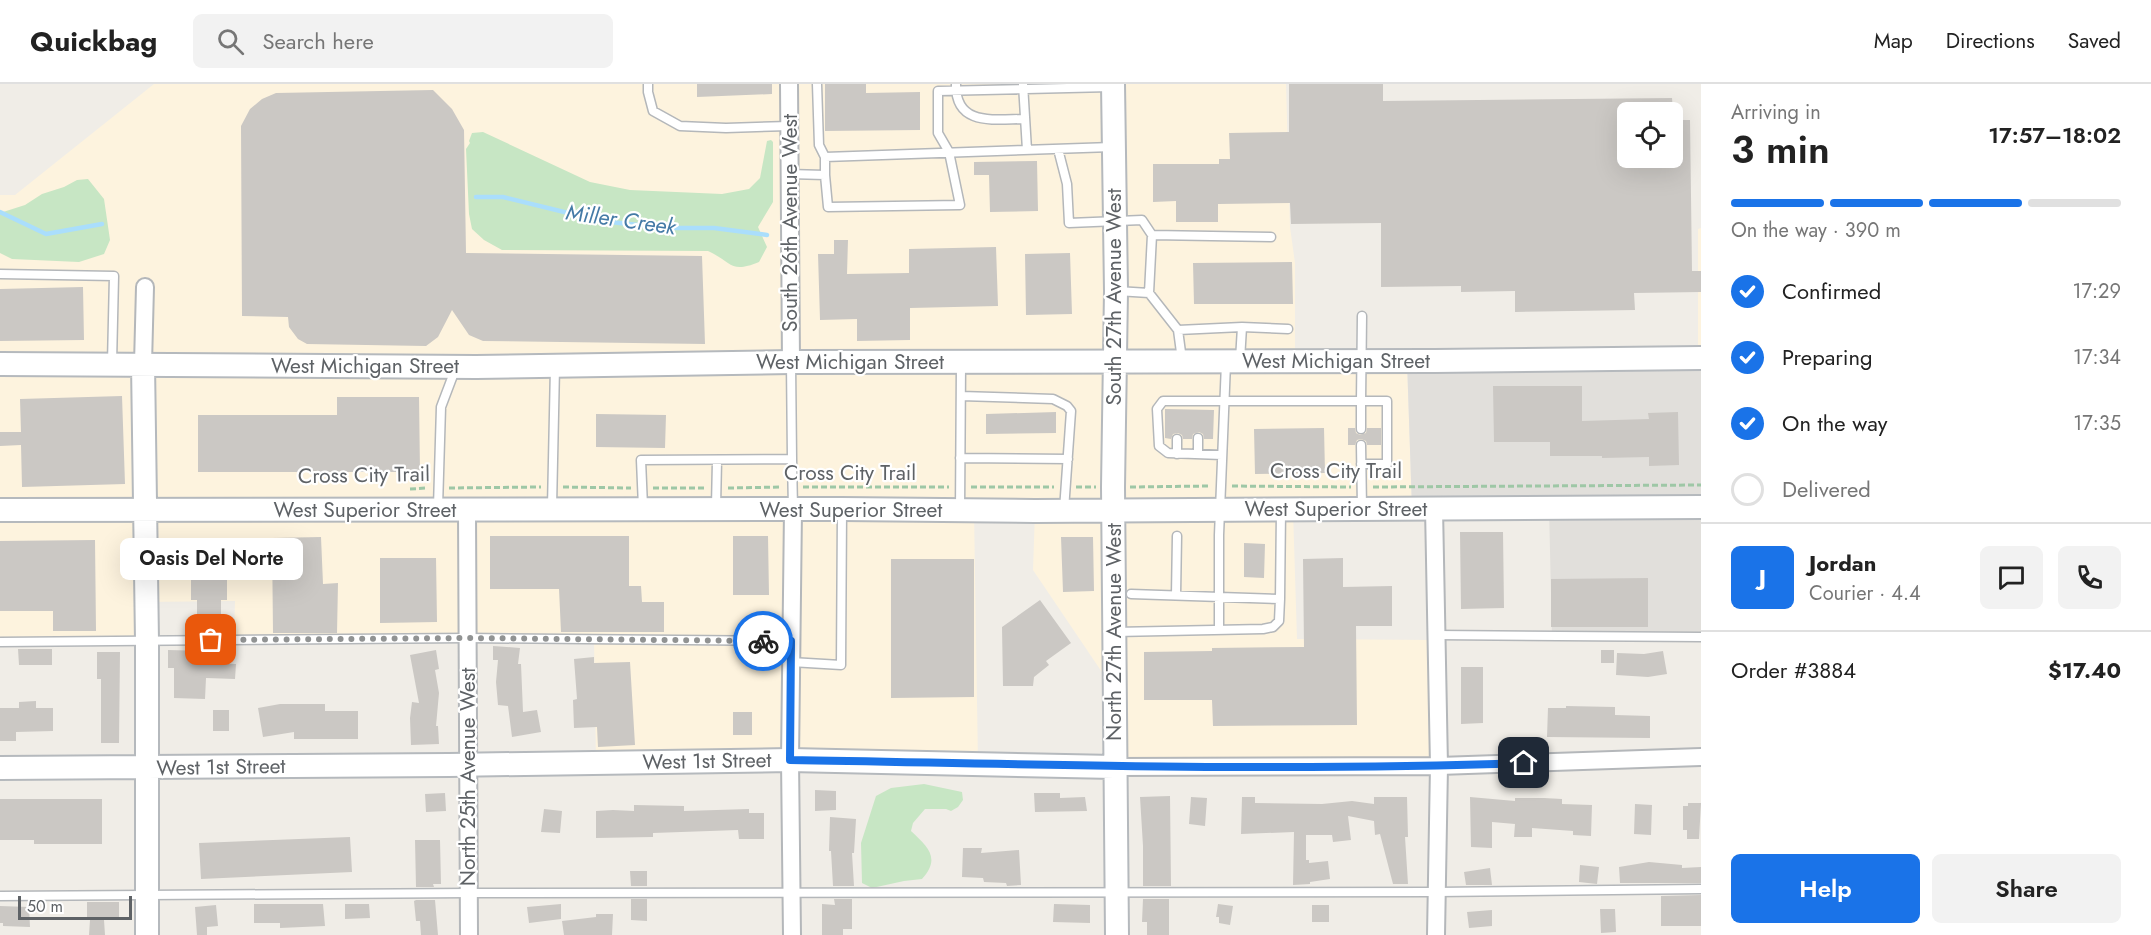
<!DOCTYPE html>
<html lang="en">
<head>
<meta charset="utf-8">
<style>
	:root { --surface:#fff; --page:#f2f2f2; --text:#222; --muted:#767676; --line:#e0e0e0; --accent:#1a73e8 }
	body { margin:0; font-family:Jost,sans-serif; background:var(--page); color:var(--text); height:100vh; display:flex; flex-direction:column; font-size:22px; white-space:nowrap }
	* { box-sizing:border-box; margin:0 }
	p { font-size:20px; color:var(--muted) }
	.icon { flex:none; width:33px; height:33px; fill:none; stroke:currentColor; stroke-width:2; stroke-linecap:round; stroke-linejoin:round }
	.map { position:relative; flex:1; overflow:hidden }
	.side { display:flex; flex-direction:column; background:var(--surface); width:450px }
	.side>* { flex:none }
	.fabs { position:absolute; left:1617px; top:18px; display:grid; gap:12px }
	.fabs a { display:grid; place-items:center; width:66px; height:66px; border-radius:9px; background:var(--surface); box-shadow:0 6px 24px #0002; font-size:30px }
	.scale { position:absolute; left:18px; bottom:15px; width:114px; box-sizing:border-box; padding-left:6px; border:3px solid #5e6266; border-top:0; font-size:16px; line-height:21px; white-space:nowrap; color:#5e6266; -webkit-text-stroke:4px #fff; paint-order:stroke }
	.pin { position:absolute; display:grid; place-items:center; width:51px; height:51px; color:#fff; margin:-26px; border-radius:12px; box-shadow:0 3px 9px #0006 }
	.courier { position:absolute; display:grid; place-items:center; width:60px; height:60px; margin:-30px; border:4px solid #1a73e8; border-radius:50%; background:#fff; color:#222; box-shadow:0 2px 8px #0007 }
	.bubble { position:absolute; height:42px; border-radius:9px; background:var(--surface); box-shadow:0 6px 24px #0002; font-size:20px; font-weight:600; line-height:42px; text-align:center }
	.head em { font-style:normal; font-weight:600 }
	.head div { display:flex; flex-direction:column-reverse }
	.head { display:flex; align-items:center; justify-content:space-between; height:102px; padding:0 30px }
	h1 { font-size:39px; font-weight:600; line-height:45px }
	.bar { display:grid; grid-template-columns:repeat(4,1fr); gap:9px 6px; align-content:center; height:72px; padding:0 30px }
	.bar i { height:8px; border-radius:4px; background:var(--line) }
	.bar .on { background:var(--accent) }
	.bar p { grid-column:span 4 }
	.line { display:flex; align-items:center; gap:15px; padding:0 30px; border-top:2px solid var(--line) }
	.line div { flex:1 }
	.round { display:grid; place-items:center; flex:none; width:63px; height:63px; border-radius:9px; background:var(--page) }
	ol { padding:0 30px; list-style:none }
	li { display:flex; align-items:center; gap:18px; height:66px }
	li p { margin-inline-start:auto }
	li .icon { padding:6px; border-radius:50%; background:var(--accent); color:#fff; stroke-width:4 }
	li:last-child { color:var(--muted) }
	li i { width:33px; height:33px; border:3px solid var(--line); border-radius:50% }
	.action { display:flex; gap:12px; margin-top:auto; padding:12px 30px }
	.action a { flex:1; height:69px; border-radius:9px; background:var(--accent); color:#fff; font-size:24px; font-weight:600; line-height:69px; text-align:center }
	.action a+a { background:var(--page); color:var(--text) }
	header { display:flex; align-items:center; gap:36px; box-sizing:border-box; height:84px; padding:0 30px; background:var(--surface); border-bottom:2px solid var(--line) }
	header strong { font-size:28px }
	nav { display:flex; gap:33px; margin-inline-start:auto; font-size:21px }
	.search { width:420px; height:54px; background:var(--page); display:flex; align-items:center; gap:15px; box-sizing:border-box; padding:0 21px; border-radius:9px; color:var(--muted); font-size:22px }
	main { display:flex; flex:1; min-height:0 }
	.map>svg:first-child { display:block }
	.commercial { fill:#fdf3de }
	.industrial { fill:#e1dfdb }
	.green { fill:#c7e6c4 }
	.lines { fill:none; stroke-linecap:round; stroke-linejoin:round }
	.stream { stroke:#aadefc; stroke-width:4.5 }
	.building { fill:#cbc8c4 }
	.lane-casing { stroke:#b4b7ba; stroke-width:11 }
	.street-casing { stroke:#b4b7ba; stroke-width:20 }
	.secondary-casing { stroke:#b5b9bd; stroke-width:26 }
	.path { stroke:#9ec7a6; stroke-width:3; stroke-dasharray:6 3; stroke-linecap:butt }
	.lane { stroke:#fff; stroke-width:8 }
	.street { stroke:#fff; stroke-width:16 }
	.secondary { stroke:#fff; stroke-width:22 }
	.done { stroke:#919393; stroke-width:6; stroke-dasharray:0 10.8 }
	.route { stroke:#1a73e8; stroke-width:8 }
	.labels { text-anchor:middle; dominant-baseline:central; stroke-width:4.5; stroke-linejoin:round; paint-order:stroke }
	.street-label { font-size:21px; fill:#5e6266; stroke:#fff }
	.water-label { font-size:22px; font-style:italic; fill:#447aa6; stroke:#fff }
</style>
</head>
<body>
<header>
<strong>Quickbag</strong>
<div class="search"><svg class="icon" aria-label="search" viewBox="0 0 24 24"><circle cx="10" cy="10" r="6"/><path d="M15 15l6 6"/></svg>Search here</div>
<nav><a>Map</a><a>Directions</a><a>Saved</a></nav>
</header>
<main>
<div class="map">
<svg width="1701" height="851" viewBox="0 0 1701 851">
	<rect width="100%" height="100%" fill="#f0ede7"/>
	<path class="commercial" d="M 154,0 L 1286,0 L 1290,143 L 1295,179 L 1295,276 L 1407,277 L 1412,425 L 1293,426 L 1297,555 L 1436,556 L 1439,682 L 1114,683 L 1114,606 L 1033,486 L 1035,427 L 974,426 L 978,680 L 596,679 L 594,556 L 234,556 L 235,517 L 147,518 L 147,557 L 0,558 L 0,111 L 15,111 Z
		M 1701,144 L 1701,274 L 1698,274 L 1698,145 Z"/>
	<path class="industrial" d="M 1701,274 L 1701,553 L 1552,552 L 1549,424 L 1412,425 L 1407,277 Z"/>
	<path class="green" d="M 483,48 L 590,98 L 630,106 L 722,110 L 749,105 L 760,94 L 767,57 L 771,56 L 773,58 L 773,118 L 758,143 L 767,163 L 759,178 C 730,190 732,178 708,167 L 502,166 L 484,156 L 472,145 L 469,130 L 466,65 L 470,59 L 469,57 L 472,49 Z
		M 88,95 L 104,115 L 110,156 L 104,170 L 79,178 L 12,175 L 0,169 L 0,129 L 25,121 L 42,110 L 64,103 L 77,96 Z
		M 924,700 L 962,708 L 963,716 L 958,723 L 951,727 L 946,725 L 925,725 L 913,739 L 911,747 C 928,763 941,774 922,795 L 904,797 L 872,804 L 862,799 L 861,759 L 876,712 L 891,704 Z"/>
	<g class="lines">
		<path class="stream" d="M 476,113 L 503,113 L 601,137 L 666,144 L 714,144 L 767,151
			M 0,128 L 46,150 L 102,140"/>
	</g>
	<path class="building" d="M 697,0 L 772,0 L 772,10 L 697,13 Z
		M 825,0 L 866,0 L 866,9 L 920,8 L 920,46 L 825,47 Z
		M 1289,0 L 1383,0 L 1383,17 L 1672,14 L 1673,28 L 1628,28 L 1628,74 L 1672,74 L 1672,36 L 1690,36 L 1692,187 L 1701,187 L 1701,208 L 1634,209 L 1635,226 L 1515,228 L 1515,207 L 1461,208 L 1461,202 L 1381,203 L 1381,139 L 1291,140 L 1290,119 L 1218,120 L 1218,138 L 1176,138 L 1176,117 L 1153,118 L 1153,80 L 1219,80 L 1219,75 L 1230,75 L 1229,49 L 1289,48 Z
		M 433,6 L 452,25 L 464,46 L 466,169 L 702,172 L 705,260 L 483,257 L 469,251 L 452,226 L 438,253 L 426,262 L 307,260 L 298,255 L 289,243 L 288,233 L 242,232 L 241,42 L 250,25 L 262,15 L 276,9 Z
		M 1037,77 L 1038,127 L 990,128 L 989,91 L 974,91 L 974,78 Z
		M 834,156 L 848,156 L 847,190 L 909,189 L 909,165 L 996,163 L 998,222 L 910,224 L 910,256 L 857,257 L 857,235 L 820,236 L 818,170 L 834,170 Z
		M 1070,169 L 1072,230 L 1026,231 L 1025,170 Z
		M 1292,178 L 1293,220 L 1194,220 L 1193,179 Z
		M 83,203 L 84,256 L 0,257 L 0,205 Z
		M 1493,302 L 1582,302 L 1582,337 L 1649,335 L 1648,329 L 1678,328 L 1679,381 L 1649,382 L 1649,373 L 1602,374 L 1602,372 L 1550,372 L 1550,358 L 1494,358 Z
		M 122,312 L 125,400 L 22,403 L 21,361 L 0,362 L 0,348 L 21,348 L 20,315 Z
		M 337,313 L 419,313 L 420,388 L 198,388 L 198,331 L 337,331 Z
		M 1165,325 L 1214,326 L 1213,355 L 1204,355 L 1203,350 L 1199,348 L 1193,350 L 1192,355 L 1183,355 L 1182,351 L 1178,349 L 1173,350 L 1171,355 L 1165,354 Z
		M 1056,328 L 1056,349 L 986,350 L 986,330 Z
		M 596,330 L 666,331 L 665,364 L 596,363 Z
		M 1324,344 L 1325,389 L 1255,390 L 1254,345 Z
		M 1348,344 L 1355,344 L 1356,349 L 1360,351 L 1366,349 L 1367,344 L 1381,344 L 1381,361 L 1367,361 L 1366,357 L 1361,355 L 1357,356 L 1355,361 L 1348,361 Z
		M 1460,448 L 1503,448 L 1504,524 L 1461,525 Z
		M 490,452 L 629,452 L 629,502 L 641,502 L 642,518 L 664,518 L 664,548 L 561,548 L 559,505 L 490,505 Z
		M 733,452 L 768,452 L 769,511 L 733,511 Z
		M 321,453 L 323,500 L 338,499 L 337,549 L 273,549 L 272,454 Z
		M 1061,453 L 1093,453 L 1094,507 L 1063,508 Z
		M 95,456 L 96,547 L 53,547 L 53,527 L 0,527 L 0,457 Z
		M 1244,459 L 1265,460 L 1264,494 L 1244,493 Z
		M 380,474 L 436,474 L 437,538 L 380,539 Z
		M 1343,474 L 1343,503 L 1392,502 L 1392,542 L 1356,542 L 1357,641 L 1213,642 L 1212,616 L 1144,616 L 1144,568 L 1212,567 L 1212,564 L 1304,563 L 1303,475 Z
		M 891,475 L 974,475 L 974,613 L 891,614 Z
		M 191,487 L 227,487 L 227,516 L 221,516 L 221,550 L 197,550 L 197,516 L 191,516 Z
		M 1648,494 L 1648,543 L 1551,543 L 1551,495 Z
		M 1040,516 L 1071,559 L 1046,577 L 1049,581 L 1034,593 L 1033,602 L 1003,602 L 1002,543 Z
		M 493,562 L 520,564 L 518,580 L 521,580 L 523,628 L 537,626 L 541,648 L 512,653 L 508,622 L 498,621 L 496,598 L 498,576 L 493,576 Z
		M 18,565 L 52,565 L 52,581 L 19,581 Z
		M 168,566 L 206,567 L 206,579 L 236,580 L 235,595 L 206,594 L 205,615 L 174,614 L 174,584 L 168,584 Z
		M 436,566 L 439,585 L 435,586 L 439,609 L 436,642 L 438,642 L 439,660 L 411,661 L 410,634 L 412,618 L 419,619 L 410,571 Z
		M 1601,566 L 1614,566 L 1614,579 L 1601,579 Z
		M 1663,567 L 1667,590 L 1648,593 L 1616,591 L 1617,569 L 1644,570 Z
		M 97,568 L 120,568 L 119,659 L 101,659 L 101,595 L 97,595 Z
		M 594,573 L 594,579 L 630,578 L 635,661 L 598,663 L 597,643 L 574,644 L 573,616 L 577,615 L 574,575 Z
		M 1461,583 L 1483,583 L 1483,639 L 1461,640 Z
		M 36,617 L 36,624 L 53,624 L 53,647 L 16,648 L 16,657 L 0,657 L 0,624 L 19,624 L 19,618 Z
		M 280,620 L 325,620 L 325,627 L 358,627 L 358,655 L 294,655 L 294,648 L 263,653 L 258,624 Z
		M 1566,622 L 1615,623 L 1615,631 L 1650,632 L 1650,654 L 1547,653 L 1548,624 L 1566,624 Z
		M 213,626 L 229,626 L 229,647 L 213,647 Z
		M 733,628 L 752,628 L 752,651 L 733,651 Z
		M 815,706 L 836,707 L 836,726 L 815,727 Z
		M 445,709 L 446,727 L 426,728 L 425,710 Z
		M 1034,709 L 1060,709 L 1060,714 L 1085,713 L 1087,727 L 1035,728 Z
		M 1170,712 L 1171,802 L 1143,802 L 1143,762 L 1140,713 Z
		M 1191,713 L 1207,714 L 1205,742 L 1189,740 Z
		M 1242,713 L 1255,713 L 1255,719 L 1322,720 L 1352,717 L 1374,720 L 1374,713 L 1407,713 L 1408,753 L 1405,753 L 1408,800 L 1393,800 L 1380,750 L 1375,751 L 1374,737 L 1348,732 L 1351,756 L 1333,758 L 1332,751 L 1306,751 L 1306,776 L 1309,776 L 1309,779 L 1328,777 L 1330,795 L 1310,798 L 1310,800 L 1293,801 L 1294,748 L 1241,750 Z
		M 1470,713 L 1515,717 L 1515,714 L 1544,714 L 1562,715 L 1562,720 L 1592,721 L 1591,752 L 1573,751 L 1573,747 L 1532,744 L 1532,753 L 1514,753 L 1515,740 L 1492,738 L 1492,764 L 1471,763 Z
		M 0,715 L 102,715 L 102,760 L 34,760 L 34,756 L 0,756 Z
		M 1688,719 L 1701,719 L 1699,755 L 1687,755 L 1687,746 L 1683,746 L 1683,722 L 1688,722 Z
		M 1635,720 L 1652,721 L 1651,751 L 1634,750 Z
		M 634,721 L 684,722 L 684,727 L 749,725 L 749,729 L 764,729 L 764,755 L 739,755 L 738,746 L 653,749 L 653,753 L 596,754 L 596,727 L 613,726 L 634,727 Z
		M 544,725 L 562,727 L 560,749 L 541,748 Z
		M 830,733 L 856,735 L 854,769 L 852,769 L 854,802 L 833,802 L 831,767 L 829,767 Z
		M 350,753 L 352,788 L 201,795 L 199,759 Z
		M 415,756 L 440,756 L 441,800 L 433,800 L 434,803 L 416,803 Z
		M 963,764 L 982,764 L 981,769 L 1019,766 L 1021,801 L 1007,802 L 1006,799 L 984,798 L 983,794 L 962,793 Z
		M 1649,778 L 1682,781 L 1682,784 L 1701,783 L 1701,799 L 1620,799 L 1619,783 Z
		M 1580,781 L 1599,783 L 1597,800 L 1579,798 Z
		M 1490,784 L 1492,801 L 1466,801 L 1464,788 Z
		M 630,787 L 647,787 L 647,802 L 631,802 Z
		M 1701,811 L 1701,842 L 1661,842 L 1661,812 Z
		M 631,815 L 647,815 L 647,837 L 631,836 Z
		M 834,815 L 852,815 L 852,845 L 843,845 L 843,851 L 822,851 L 822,820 L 835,821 Z
		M 1143,815 L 1169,815 L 1169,851 L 1147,851 L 1147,838 L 1142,838 Z
		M 416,816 L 435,816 L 438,851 L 421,851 L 420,837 L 416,837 L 414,817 Z
		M 87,818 L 119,818 L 119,836 L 104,836 L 105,851 L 89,851 L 90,836 L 87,836 Z
		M 254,820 L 323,820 L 325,842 L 280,844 L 280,839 L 254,839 Z
		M 345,820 L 369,820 L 370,834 L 345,835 Z
		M 561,820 L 561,835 L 529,839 L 527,823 Z
		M 1054,820 L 1090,821 L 1090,839 L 1053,838 Z
		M 1218,820 L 1233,822 L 1230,841 L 1219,839 L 1219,833 L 1216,833 Z
		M 216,821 L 218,842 L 207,843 L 207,851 L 197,851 L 195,823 Z
		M 1312,821 L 1329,821 L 1329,838 L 1312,838 Z
		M 0,822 L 29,823 L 30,843 L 3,842 L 3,839 L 0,839 Z
		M 1600,825 L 1615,825 L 1616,848 L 1601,849 Z
		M 1492,826 L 1492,842 L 1469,844 L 1467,828 Z
		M 596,830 L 613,830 L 612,851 L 564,851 L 562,837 L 596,833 Z"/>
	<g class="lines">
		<defs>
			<path id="lane" d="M 648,0 L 648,8 L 653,27 L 680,42 L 726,44 L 789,42
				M 817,0 L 819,61 L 825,73
				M 956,0 C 955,43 995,35 1025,35
				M 1023,0 L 1027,66
				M 1058,65 L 1067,100 L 1069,139 L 1142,136 L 1152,151
				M 789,90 L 825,91 L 825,73 L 1112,63
				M 825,91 L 828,123 L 960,121 L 949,68 L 938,49 L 938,7 L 1111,3
				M 0,190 L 114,192 L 112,279
				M 1117,207 L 1149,209 L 1178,246 L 1182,276
				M 1149,209 L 1152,151 L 1271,153
				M 1178,246 L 1242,243
				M 1240,276 L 1242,243 L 1288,245
				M 791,279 L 792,375
				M 961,312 L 1053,315 L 1067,322 L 1071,327 L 1064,426
				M 1361,345 L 1361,317 L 1387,317 L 1387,380 L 1361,380
				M 1198,354 L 1198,370
				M 1361,361 L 1362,424
				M 1177,370 L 1177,355
				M 1222,371 L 1168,369 L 1159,362 L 1157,325 L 1163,317 L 1361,317 L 1362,232
				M 960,374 L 1068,375
				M 716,422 L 717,377
				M 438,423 L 441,323 L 455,286
				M 552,423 L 555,283
				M 643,423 L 641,376 L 792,375 L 793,425
				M 960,426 L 961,280
				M 1131,510 L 1280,515 L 1281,426
				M 1176,511 L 1177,452
				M 1219,545 L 1219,451 L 1226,279
				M 1115,548 L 1263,545 L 1273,543 L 1279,537 L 1280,515
				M 1436,551 L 1701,553
				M 0,558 L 467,554 L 795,557
				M 791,578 L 841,581 L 842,426
				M 0,812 L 469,809 L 1437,808 L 1701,805"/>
			<path id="street" d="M 789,0 L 791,278
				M 143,280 L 145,203
				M 1434,424 L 1439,682 L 1436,851
				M 467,427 L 469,851
				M 1114,683 L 1439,682 L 1701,673
				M 792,851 L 790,676 L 793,426"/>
			<path id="secondary" d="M 1113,0 L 1116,207 L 1113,403 L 1117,851
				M 0,280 L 476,283 L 791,278 L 1435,277 L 1701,274
				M 143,280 L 147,557 L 147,851
				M 0,426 L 842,425 L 1035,427 L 1701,423
				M 0,684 L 449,681 L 790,676 L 1114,683"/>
		</defs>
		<use href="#lane" class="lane-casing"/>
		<use href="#street" class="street-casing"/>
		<use href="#secondary" class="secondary-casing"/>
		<path class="path" d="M 1232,402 L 1351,403
			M 563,403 L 631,404
			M 803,403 L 949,403
			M 971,403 L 1054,403
			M 1076,403 L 1096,403
			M 1130,403 L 1210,402
			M 1373,403 L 1701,401
			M 449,404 L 541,403
			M 653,404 L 706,404
			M 728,404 L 781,403
			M 410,405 L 427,404"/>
		<use href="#lane" class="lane"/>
		<use href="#street" class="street"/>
		<use href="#secondary" class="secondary"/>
	</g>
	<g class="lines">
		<path class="done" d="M 211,556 L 467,554 L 763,557"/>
		<path class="route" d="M 763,557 L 791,557 L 790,676 C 1034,680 1279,688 1524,679"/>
	</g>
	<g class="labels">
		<g class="street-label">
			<text transform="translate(790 139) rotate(-90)">South 26th Avenue West</text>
			<text transform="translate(1114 213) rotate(-90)">South 27th Avenue West</text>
			<text x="1336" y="277">West Michigan Street</text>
			<text x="850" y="278">West Michigan Street</text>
			<text x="365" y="282">West Michigan Street</text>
			<text x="1336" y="387">Cross City Trail</text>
			<text x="850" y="389">Cross City Trail</text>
			<text transform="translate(364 391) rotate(-1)">Cross City Trail</text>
			<text x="1336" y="425">West Superior Street</text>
			<text x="365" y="426">West Superior Street</text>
			<text x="851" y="426">West Superior Street</text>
			<text transform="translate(1114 548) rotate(-90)">North 27th Avenue West</text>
			<text transform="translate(707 677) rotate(-1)">West 1st Street</text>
			<text transform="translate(221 683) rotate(-1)">West 1st Street</text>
			<text transform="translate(468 693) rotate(-90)">North 25th Avenue West</text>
		</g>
		<g class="water-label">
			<text transform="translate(621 135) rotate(8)">Miller Creek</text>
		</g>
	</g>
</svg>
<div class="fabs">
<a><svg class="icon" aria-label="locate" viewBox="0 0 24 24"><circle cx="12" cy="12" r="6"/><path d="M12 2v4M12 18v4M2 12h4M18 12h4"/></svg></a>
</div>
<div class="scale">50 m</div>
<div class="pin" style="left:211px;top:556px;background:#ea580c"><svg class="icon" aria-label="bag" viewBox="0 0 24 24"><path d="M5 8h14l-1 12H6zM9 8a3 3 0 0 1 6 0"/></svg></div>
<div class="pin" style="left:1524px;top:679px;background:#1f2937"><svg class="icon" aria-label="home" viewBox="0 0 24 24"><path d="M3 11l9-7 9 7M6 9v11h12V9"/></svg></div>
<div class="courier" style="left:763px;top:557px"><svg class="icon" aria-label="bike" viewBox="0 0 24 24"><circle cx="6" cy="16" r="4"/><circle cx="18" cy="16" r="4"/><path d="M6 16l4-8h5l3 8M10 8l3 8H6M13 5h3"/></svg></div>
<div class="bubble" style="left:120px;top:454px;width:183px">Oasis Del Norte</div>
</div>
<section class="side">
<div class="head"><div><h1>3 min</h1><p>Arriving in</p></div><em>17:57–18:02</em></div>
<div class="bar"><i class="on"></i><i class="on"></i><i class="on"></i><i></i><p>On the way · 390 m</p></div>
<ol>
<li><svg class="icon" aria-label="check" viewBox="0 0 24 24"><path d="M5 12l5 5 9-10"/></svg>Confirmed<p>17:29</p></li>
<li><svg class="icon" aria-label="check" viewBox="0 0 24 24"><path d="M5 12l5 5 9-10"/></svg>Preparing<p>17:34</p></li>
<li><svg class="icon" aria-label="check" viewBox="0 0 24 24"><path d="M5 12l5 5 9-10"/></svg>On the way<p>17:35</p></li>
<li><i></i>Delivered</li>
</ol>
<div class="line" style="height:108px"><b class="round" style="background:var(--accent);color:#fff">J</b><div><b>Jordan</b><p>Courier · 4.4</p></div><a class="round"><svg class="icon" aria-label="chat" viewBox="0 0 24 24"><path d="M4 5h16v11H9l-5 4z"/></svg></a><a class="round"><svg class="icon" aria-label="phone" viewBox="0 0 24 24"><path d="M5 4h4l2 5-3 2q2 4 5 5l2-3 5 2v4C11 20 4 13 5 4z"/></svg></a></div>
<div class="line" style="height:78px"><div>Order #3884</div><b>$17.40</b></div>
<div class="action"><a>Help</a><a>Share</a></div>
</section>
</main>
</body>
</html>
